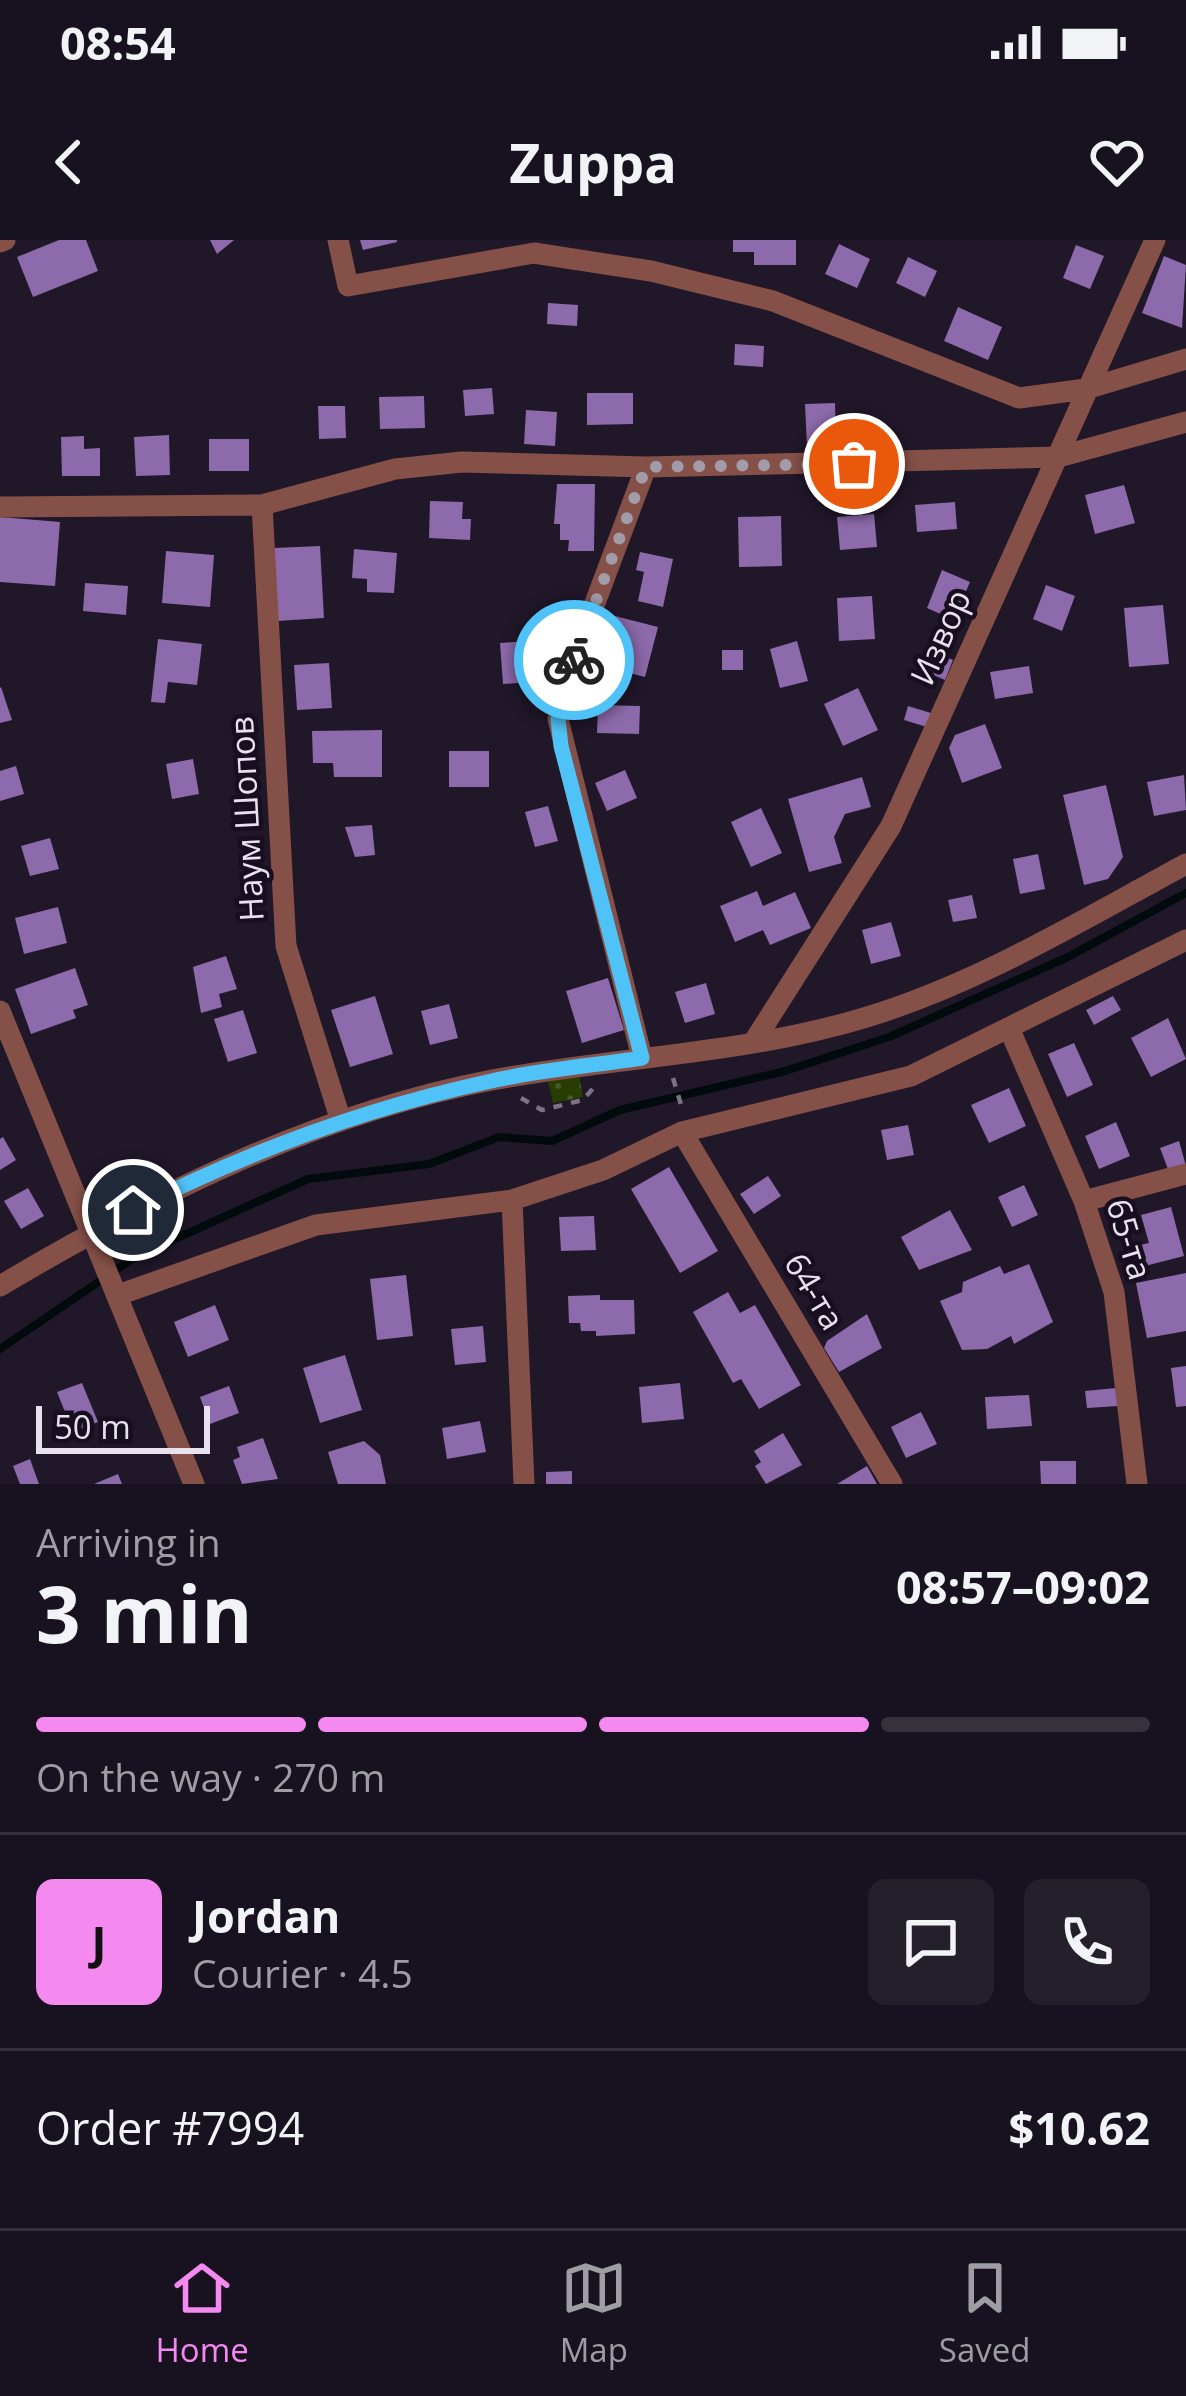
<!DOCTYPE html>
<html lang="en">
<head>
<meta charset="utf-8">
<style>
	:root { --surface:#18111f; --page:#251f2c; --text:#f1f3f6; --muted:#9f9da4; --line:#36313d; --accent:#f489f0 }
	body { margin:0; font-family:"Open Sans",sans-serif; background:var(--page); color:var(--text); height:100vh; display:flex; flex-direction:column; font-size:45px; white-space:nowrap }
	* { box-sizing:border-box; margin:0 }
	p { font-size:39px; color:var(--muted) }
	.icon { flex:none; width:66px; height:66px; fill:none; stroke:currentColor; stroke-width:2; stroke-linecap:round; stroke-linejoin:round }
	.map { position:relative; height:1244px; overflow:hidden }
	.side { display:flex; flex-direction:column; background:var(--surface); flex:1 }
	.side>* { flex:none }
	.scale { position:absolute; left:36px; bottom:30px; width:174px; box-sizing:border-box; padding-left:12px; border:6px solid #e8e2ee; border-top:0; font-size:33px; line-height:42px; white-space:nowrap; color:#e8e2ee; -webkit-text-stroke:9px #170e1f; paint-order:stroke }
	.pin { position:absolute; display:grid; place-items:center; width:102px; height:102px; color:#fff; margin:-51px; border:6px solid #fff; border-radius:50%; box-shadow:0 3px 12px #0007 }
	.courier { position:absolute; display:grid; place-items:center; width:120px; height:120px; margin:-60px; border:9px solid #4fc3f7; border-radius:50%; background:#fff; color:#222; box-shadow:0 3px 15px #0007 }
	.summary em { font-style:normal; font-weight:700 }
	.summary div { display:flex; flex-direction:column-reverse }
	.summary { display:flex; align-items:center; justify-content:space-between; height:204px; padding:0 36px }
	h1 { font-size:78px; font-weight:700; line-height:90px }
	.bar { display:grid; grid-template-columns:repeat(4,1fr); gap:18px 12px; align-content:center; height:144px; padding:0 36px }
	.bar i { height:15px; border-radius:9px; background:var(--line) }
	.bar .selected { background:var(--accent) }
	.bar p { grid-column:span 4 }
	.line { display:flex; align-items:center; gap:30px; padding:0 36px; border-top:3px solid var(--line) }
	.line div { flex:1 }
	.round { display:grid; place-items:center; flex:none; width:126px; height:126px; border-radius:18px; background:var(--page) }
	.status { display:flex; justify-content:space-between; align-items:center; height:84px; padding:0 60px; background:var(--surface); direction:ltr }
	.status svg { height:33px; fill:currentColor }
	header { display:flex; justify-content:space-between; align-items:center; height:156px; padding:0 36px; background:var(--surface); font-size:54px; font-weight:700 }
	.tab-bar { display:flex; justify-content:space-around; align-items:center; height:168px; border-top:3px solid var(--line); background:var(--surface); font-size:33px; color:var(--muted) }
	.tab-bar a { display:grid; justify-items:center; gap:6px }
	.tab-bar .selected { color:var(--accent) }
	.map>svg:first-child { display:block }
	.green { fill:url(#green-dots) }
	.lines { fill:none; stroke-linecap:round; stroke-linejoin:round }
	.stream { stroke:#010a0c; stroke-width:8 }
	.building { fill:#8d6aab }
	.path { stroke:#7c7484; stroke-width:4.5; stroke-dasharray:9 9; stroke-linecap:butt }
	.street { stroke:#855047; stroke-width:21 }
	.done { stroke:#a29ba9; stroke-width:12; stroke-dasharray:0 21.6 }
	.route { stroke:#4fc3f7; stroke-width:15 }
	.labels { text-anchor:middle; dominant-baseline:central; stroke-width:9; stroke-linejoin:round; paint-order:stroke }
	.street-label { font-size:33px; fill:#e8e2ee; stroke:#170e1f }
</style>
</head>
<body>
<div class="status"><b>08:54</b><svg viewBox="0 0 49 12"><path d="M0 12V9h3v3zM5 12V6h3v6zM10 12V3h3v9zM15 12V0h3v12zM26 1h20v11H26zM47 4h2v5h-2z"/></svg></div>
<header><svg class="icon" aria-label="back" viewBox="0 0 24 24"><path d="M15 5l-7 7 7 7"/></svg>Zuppa<svg class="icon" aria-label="heart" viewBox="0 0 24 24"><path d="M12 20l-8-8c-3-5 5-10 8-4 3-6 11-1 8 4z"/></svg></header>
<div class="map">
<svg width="1186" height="1244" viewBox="0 0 1186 1244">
	<defs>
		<pattern id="green-dots" width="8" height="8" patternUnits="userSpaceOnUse" patternTransform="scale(3)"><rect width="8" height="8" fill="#283d00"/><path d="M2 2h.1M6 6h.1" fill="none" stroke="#475926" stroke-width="1.8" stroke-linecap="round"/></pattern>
	</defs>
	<rect width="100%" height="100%" fill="#201729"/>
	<path class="green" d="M 579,835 L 583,857 L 553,863 L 548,842 Z"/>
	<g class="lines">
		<path class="stream" d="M 0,1109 L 135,1017 L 308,939 L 429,924 L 499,897 L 552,901 L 620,870 L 782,832 L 889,797 L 1066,718 L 1186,653"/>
	</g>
	<path class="building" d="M 59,0 L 86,0 L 98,31 L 33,57 L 17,17 Z
		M 210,0 L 234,0 L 217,14 Z
		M 360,0 L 397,0 L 397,2 L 363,10 Z
		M 733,0 L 796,0 L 796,25 L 754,25 L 754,12 L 733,12 Z
		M 839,4 L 870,19 L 857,48 L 825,34 Z
		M 1076,5 L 1104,16 L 1090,49 L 1063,38 Z
		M 1164,16 L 1186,25 L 1182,88 L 1142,73 Z
		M 908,17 L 937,31 L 925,57 L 896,43 Z
		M 548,63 L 578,65 L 577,86 L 547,84 Z
		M 958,67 L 1002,87 L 988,120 L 944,101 Z
		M 735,104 L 764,106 L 763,127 L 734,125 Z
		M 492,148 L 494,174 L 465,176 L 463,150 Z
		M 587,153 L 633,153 L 633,184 L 587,185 Z
		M 424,156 L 425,188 L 380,189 L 379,157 Z
		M 835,163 L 836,195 L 824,196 L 824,205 L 807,206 L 805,164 Z
		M 318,166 L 345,166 L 346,198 L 319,199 Z
		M 526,170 L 557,172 L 555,206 L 524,204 Z
		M 169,195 L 170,235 L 136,236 L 134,197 Z
		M 84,196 L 84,209 L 100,208 L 100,236 L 62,236 L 61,197 Z
		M 209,199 L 249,199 L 249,231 L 209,231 Z
		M 557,244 L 595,244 L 594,311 L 568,311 L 569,300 L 560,300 L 560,284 L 554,284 Z
		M 1124,245 L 1135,283 L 1095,294 L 1085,255 Z
		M 430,261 L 463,262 L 462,279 L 471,279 L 470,300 L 429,298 Z
		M 955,262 L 957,289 L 917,292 L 915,265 Z
		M 874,274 L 877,307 L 840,310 L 837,277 Z
		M 781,276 L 782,326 L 739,327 L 738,277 Z
		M 0,277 L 60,282 L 55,346 L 0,342 Z
		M 320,306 L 324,378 L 277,381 L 274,308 Z
		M 354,309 L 397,313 L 394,353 L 367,352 L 367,339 L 352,338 Z
		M 166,311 L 214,315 L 210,367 L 162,363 Z
		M 640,312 L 673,319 L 663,367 L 638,361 L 644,332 L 636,330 Z
		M 942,330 L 970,342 L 954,380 L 927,368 Z
		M 85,343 L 128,346 L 126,375 L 83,371 Z
		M 1046,345 L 1075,356 L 1062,391 L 1033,379 Z
		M 872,356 L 875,399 L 839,401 L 837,358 Z
		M 1163,365 L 1169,424 L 1129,427 L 1124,368 Z
		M 611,375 L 658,387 L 645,437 L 598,425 Z
		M 158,399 L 202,404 L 197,445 L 168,442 L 165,463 L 151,462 Z
		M 528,401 L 531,442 L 503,444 L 500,403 Z
		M 797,401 L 808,441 L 780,448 L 770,409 Z
		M 722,410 L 743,410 L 743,430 L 722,430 Z
		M 933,411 L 953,420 L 945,440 L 924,431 Z
		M 329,423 L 332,468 L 297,470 L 294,425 Z
		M 1029,426 L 1033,453 L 995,459 L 990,432 Z
		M 1,447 L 12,480 L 0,483 L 0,448 Z
		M 858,448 L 878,490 L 843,506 L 824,464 Z
		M 598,465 L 640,466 L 639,494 L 597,493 Z
		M 908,466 L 931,473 L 927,487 L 904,480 Z
		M 985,484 L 1002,528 L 962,543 L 949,508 L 955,495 Z
		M 382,490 L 382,537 L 334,537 L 333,523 L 313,523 L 312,491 Z
		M 449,511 L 489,511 L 489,547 L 449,547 Z
		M 193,519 L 199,554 L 172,559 L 166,524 Z
		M 16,526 L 24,554 L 0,561 L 0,531 Z
		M 625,530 L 637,558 L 607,571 L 595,543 Z
		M 1184,535 L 1186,570 L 1154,576 L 1147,542 Z
		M 862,537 L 871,567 L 845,574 L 834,597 L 842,623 L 809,632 L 788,559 Z
		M 1106,545 L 1123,617 L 1108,639 L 1084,645 L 1063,555 Z
		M 548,566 L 558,601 L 535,607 L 525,572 Z
		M 761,568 L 782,613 L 751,627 L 731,582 Z
		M 372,585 L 375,615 L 355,617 L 345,587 Z
		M 50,598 L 59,629 L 30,636 L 21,606 Z
		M 1038,614 L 1045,649 L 1020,654 L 1013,619 Z
		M 757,651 L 763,666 L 795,652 L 811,688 L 770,705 L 763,690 L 735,702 L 720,666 Z
		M 972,655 L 977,678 L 953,682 L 948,660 Z
		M 58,667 L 67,703 L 24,714 L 15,678 Z
		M 891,682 L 901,716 L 871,724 L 862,690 Z
		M 226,716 L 237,749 L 219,754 L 222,767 L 201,773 L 193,727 Z
		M 75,728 L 88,765 L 73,770 L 76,778 L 31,794 L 15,749 Z
		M 608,738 L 624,790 L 582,803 L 566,751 Z
		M 706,743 L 715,774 L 685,783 L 675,752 Z
		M 375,756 L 393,814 L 350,827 L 331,770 Z
		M 1113,756 L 1121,770 L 1094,785 L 1086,770 Z
		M 449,764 L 458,798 L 430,805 L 421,771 Z
		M 243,770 L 257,813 L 228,822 L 214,779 Z
		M 1168,778 L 1186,819 L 1151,837 L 1131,798 Z
		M 1074,803 L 1093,845 L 1067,857 L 1048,814 Z
		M 1009,848 L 1026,886 L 989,903 L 971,865 Z
		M 1116,882 L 1130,916 L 1099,929 L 1085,896 Z
		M 908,885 L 914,915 L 887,920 L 881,890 Z
		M 3,897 L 16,920 L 0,930 L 0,899 Z
		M 1179,901 L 1186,926 L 1169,932 L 1160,908 Z
		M 669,927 L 718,1011 L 680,1033 L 631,949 Z
		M 768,936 L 781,956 L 754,974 L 740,954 Z
		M 1024,945 L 1038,975 L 1012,987 L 998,957 Z
		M 28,948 L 44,976 L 21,989 L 4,961 Z
		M 1171,967 L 1184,1016 L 1145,1026 L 1140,1005 L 1149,1003 L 1141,975 Z
		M 950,970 L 972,1010 L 919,1030 L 901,997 Z
		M 594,976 L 596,1010 L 561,1011 L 559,977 Z
		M 1029,1024 L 1053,1082 L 1014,1104 L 1011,1096 L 987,1109 L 962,1110 L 940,1061 L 962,1052 L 963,1042 L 1000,1026 L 1004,1034 Z
		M 1186,1033 L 1186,1091 L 1147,1098 L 1136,1043 Z
		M 406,1035 L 413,1096 L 377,1100 L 370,1039 Z
		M 728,1052 L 740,1073 L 755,1065 L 801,1145 L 759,1169 L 741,1139 L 733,1143 L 693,1072 Z
		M 600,1055 L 600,1060 L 634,1060 L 635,1094 L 596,1096 L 596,1091 L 581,1091 L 580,1083 L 569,1083 L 568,1056 Z
		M 215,1065 L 229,1100 L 188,1117 L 174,1082 Z
		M 867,1074 L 882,1108 L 839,1132 L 824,1108 L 827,1101 Z
		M 483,1086 L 486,1122 L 455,1125 L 451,1089 Z
		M 345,1115 L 362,1170 L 320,1183 L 303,1128 Z
		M 1186,1126 L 1186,1166 L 1176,1167 L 1171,1128 Z
		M 82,1143 L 98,1182 L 73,1192 L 57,1152 Z
		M 680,1143 L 684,1179 L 642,1183 L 639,1147 Z
		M 229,1146 L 239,1173 L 210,1184 L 200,1157 Z
		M 1116,1148 L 1118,1166 L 1087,1168 L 1085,1151 Z
		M 1029,1155 L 1032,1186 L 987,1189 L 985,1157 Z
		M 921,1172 L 937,1204 L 906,1218 L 891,1187 Z
		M 480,1181 L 486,1212 L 447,1219 L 442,1188 Z
		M 783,1193 L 802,1225 L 766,1244 L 755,1226 L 761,1222 L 754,1211 Z
		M 263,1198 L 278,1239 L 242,1244 L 233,1220 L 240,1217 L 237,1207 Z
		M 364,1201 L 380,1215 L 386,1244 L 338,1244 L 328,1212 Z
		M 30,1219 L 39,1244 L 20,1244 L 13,1226 Z
		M 1040,1221 L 1076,1221 L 1076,1244 L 1041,1244 Z
		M 867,1226 L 877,1244 L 837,1244 Z
		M 572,1231 L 572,1244 L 546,1244 L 546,1232 Z
		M 118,1234 L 122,1244 L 94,1244 Z"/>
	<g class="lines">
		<path class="path" d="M 673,838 L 682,868
			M 521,858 L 542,870 L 583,860 L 595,846"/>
		<path class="street" d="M 338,0 L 348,46 L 534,13 L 651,31 L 773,61 L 1019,158 L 1086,149 L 1186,119
			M 0,2 L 5,0
			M 262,265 L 286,706 L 341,881
			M 0,267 L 262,265 L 395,229 L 462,222 L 646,227 L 1058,217 L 1186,182
			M 0,771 L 194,1244
			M 1009,788 L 1084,961 L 1114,1052 L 1137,1244
			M 753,803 L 891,586 L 1155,0
			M 642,818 L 558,479 L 565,443 L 646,227
			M 682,892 L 892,1244
			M 512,960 L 524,1244
			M 1084,961 L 1186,934
			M 0,1046 C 153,955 315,874 492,840 C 616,817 746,814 867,777 C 981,742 1082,680 1186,624
			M 118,1055 L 316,985 L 512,960 L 603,930 L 682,892 L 911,836 L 1186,700"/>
	</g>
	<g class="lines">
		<path class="done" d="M 574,420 L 646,227 L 854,224"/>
		<path class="route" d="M 133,970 C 245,913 363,869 487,842 C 537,830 590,826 642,818 L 561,506 L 558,479 L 574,420"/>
	</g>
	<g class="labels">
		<g class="street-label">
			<text transform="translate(940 397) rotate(-66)">Извор</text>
			<text transform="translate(246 579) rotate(-93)">Наум Шопов</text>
			<text transform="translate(1130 999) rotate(73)">65-та</text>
			<text transform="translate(815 1051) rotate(59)">64-та</text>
		</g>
	</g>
</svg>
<div class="scale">50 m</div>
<div class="pin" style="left:854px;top:224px;background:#ea580c"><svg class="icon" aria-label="bag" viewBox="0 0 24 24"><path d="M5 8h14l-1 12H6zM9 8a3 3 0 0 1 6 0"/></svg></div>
<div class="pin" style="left:133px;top:970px;background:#1f2937"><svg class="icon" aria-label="home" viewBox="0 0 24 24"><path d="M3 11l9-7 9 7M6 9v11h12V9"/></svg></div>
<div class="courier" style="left:574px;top:420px"><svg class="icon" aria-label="bike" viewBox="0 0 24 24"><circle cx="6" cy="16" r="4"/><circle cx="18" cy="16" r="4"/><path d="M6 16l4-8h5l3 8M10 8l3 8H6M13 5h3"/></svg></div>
</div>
<section class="side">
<div class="summary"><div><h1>3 min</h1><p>Arriving in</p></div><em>08:57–09:02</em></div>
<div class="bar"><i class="selected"></i><i class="selected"></i><i class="selected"></i><i></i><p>On the way · 270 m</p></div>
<div class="line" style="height:216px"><b class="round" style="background:var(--accent);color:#111">J</b><div><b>Jordan</b><p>Courier · 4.5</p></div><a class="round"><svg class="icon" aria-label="chat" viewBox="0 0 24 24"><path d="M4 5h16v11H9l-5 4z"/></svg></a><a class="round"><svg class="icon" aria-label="phone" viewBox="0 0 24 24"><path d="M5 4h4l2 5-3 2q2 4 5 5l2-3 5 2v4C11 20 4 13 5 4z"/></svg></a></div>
<div class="line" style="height:156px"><div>Order #7994</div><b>$10.62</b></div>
</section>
<nav class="tab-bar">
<a class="selected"><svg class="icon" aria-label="home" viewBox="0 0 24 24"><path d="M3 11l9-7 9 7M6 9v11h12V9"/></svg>Home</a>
<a><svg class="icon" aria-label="map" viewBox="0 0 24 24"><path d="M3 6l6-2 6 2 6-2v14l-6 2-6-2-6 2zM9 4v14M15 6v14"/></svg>Map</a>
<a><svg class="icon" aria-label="saved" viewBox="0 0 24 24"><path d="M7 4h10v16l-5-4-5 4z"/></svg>Saved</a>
</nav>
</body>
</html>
